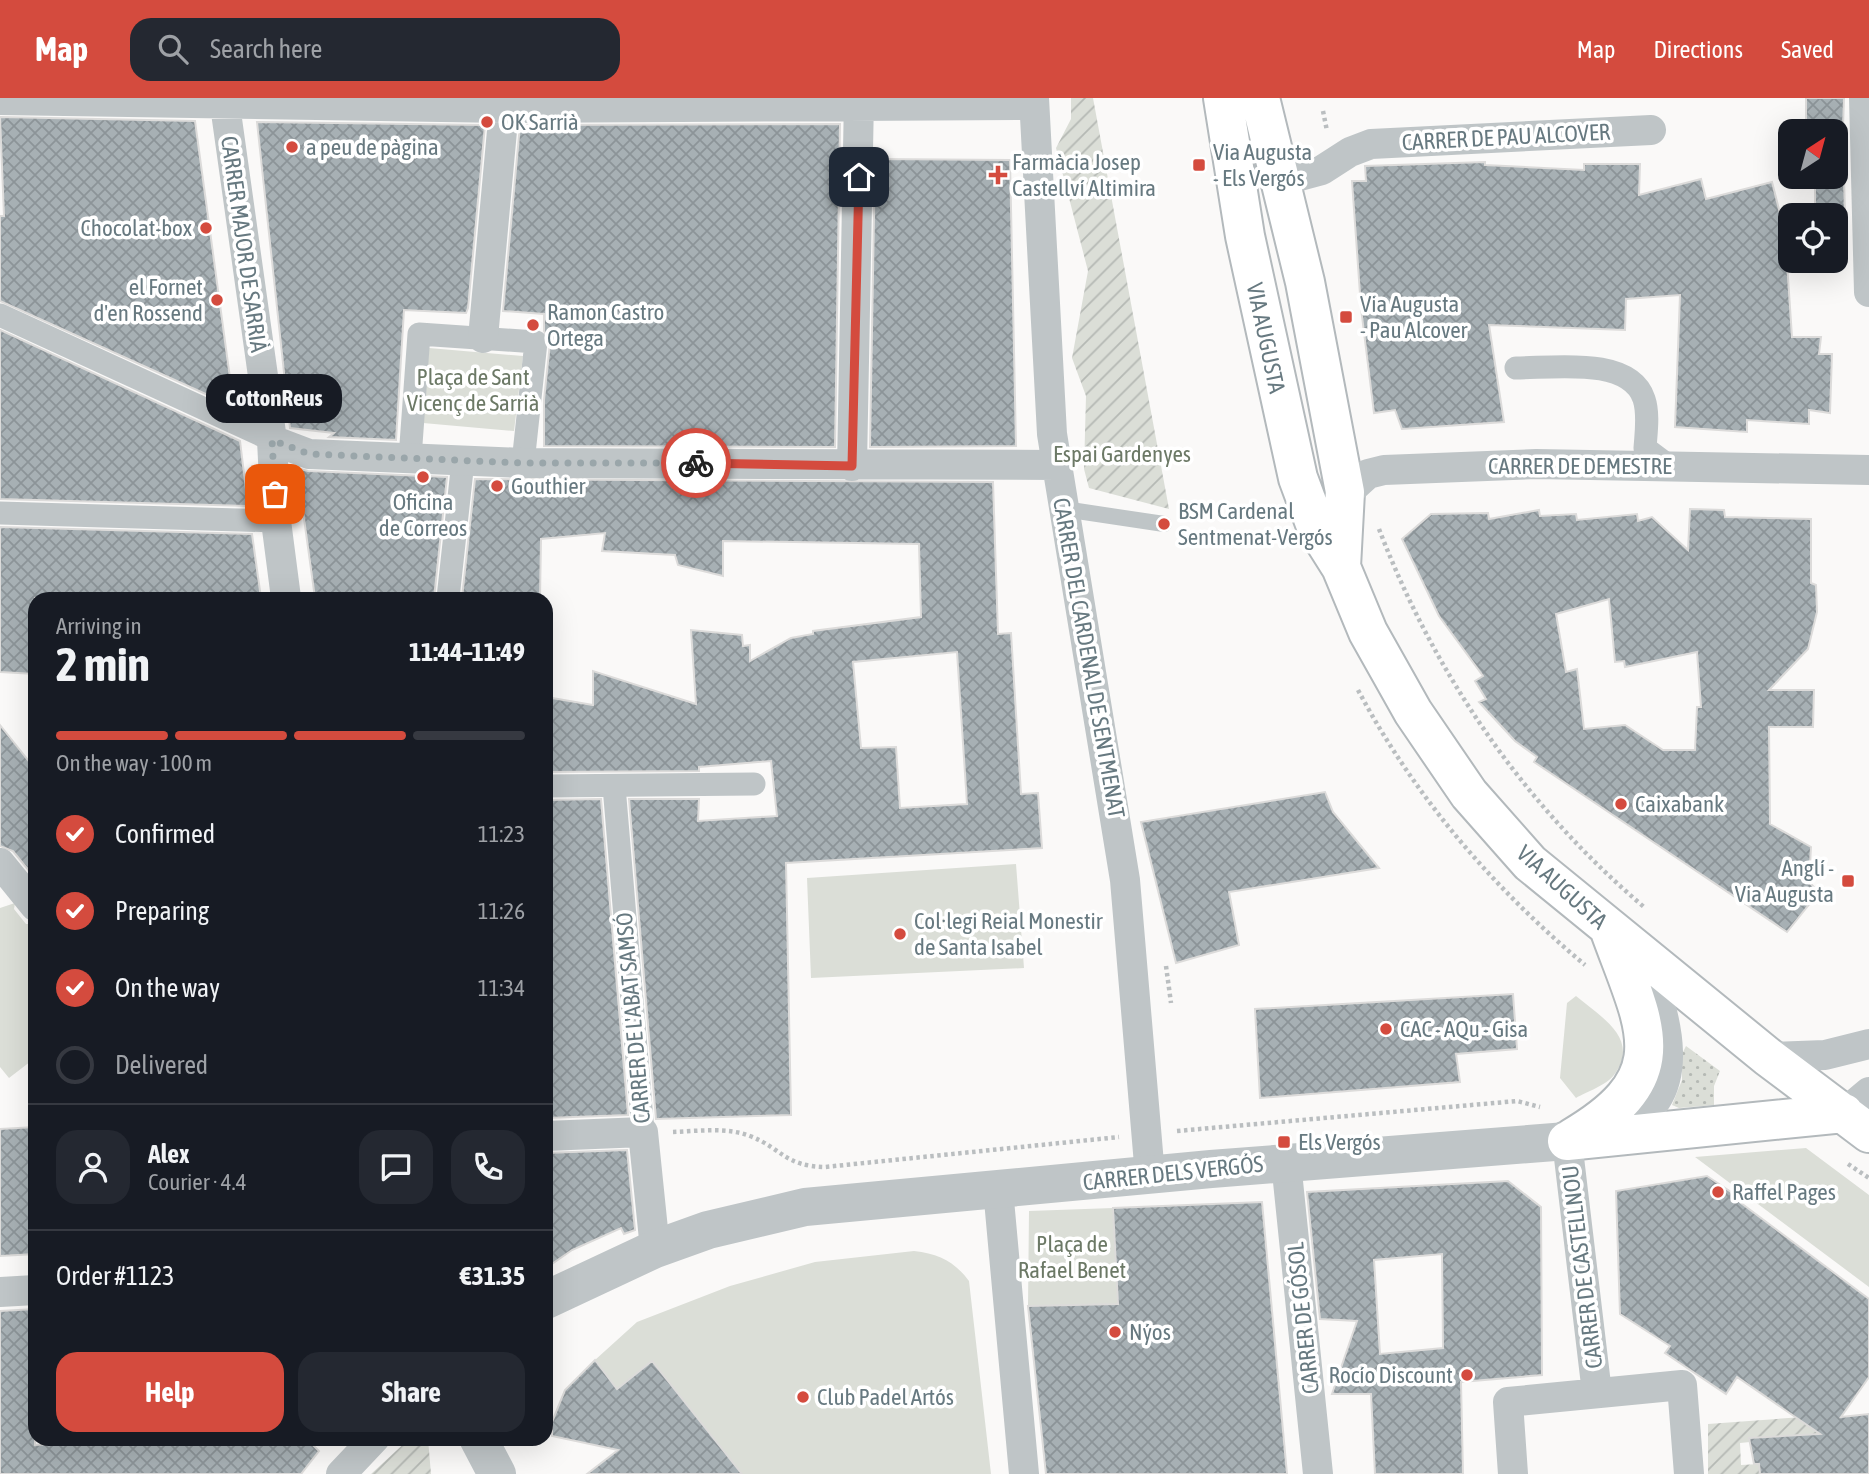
<!DOCTYPE html>
<html lang="en">
<head>
<meta charset="utf-8">
<style>
	:root { --surface:#171b24; --page:#242831; --text:#f1f3f6; --muted:#9ea1a6; --line:#363941; --accent:#d44b3e }
	body { margin:0; font-family:"Asap Condensed",sans-serif; background:var(--page); color:var(--text); height:100vh; display:flex; flex-direction:column; font-size:26px; white-space:nowrap }
	* { box-sizing:border-box; margin:0 }
	p { font-size:23px; color:var(--muted) }
	.icon { flex:none; width:38px; height:38px; fill:none; stroke:currentColor; stroke-width:2; stroke-linecap:round; stroke-linejoin:round }
	.map { position:relative; flex:1; overflow:hidden }
	.side { position:absolute; left:28px; top:494px; width:525px; height:854px; display:flex; flex-direction:column; background:var(--surface); border-radius:21px; box-shadow:0 7px 28px #0002 }
	.side>* { flex:none }
	.needle { width:46px; rotate:36deg }
	.controls { position:absolute; left:1778px; top:21px; display:grid; gap:14px }
	.controls a { display:grid; place-items:center; width:70px; height:70px; border-radius:14px; background:var(--surface); box-shadow:0 7px 28px #0002; font-size:35px }
	.pin { position:absolute; display:grid; place-items:center; width:60px; height:60px; color:#fff; margin:-30px; border-radius:14px; box-shadow:0 4px 10px #0006 }
	.courier { position:absolute; display:grid; place-items:center; width:70px; height:70px; margin:-35px; border:5px solid #d44b3e; border-radius:50%; background:#fff; color:#222; box-shadow:0 2px 9px #0007 }
	.bubble { position:absolute; height:49px; border-radius:21px; background:var(--surface); box-shadow:0 7px 28px #0002; font-size:23px; font-weight:700; line-height:49px; text-align:center }
	.overview em { font-style:normal; font-weight:700 }
	.overview div { display:flex; flex-direction:column-reverse }
	.overview { display:flex; align-items:center; justify-content:space-between; height:119px; padding:0 28px }
	h1 { font-size:46px; font-weight:700; line-height:52px }
	.bar { display:grid; grid-template-columns:repeat(4,1fr); gap:10px 7px; align-content:center; height:84px; padding:0 28px }
	.bar i { height:9px; border-radius:5px; background:var(--line) }
	.bar .active { background:var(--accent) }
	.bar p { grid-column:span 4 }
	.line { display:flex; align-items:center; gap:18px; padding:0 28px; border-top:2px solid var(--line) }
	.line div { flex:1 }
	.round { display:grid; place-items:center; flex:none; width:74px; height:74px; border-radius:21px; background:var(--page) }
	ol { padding:0 28px; list-style:none }
	li { display:flex; align-items:center; gap:21px; height:77px }
	li p { margin-inline-start:auto }
	li .icon { padding:7px; border-radius:50%; background:var(--accent); color:#fff; stroke-width:4 }
	li:last-child { color:var(--muted) }
	li i { width:38px; height:38px; border:4px solid var(--line); border-radius:50% }
	.button { display:flex; gap:14px; margin-top:auto; padding:14px 28px }
	.button a { flex:1; height:80px; border-radius:21px; background:var(--accent); color:#fff; font-size:28px; font-weight:700; line-height:80px; text-align:center }
	.button a+a { background:var(--page); color:var(--text) }
	header { display:flex; align-items:center; gap:42px; box-sizing:border-box; height:98px; padding:0 35px; background:var(--accent); color:#fff }
	header strong { font-size:33px }
	nav { display:flex; gap:38px; margin-inline-start:auto; font-size:24px }
	.search { width:490px; height:63px; background:var(--page); display:flex; align-items:center; gap:18px; box-sizing:border-box; padding:0 24px; border-radius:21px; color:var(--muted); font-size:26px }
	.map>svg:first-child { display:block }
	.grass { fill:url(#grass-dots) }
	.park { fill:#dbded7 }
	.garden { fill:url(#garden-furrows) }
	.building { fill:url(#building-cross-hatch); stroke:#dcdbda; stroke-width:2; fill-rule:evenodd }
	.lines { fill:none; stroke-linecap:round; stroke-linejoin:round }
	.primary-casing { stroke:#b3b9bc; stroke-width:42 }
	.path { stroke:#babec0; stroke-width:4.5; stroke-dasharray:3.5 3.5; stroke-linecap:butt }
	.service { stroke:#bfc5c7; stroke-width:16 }
	.pedestrian { stroke:#bfc5c7; stroke-width:23 }
	.minor { stroke:#bfc5c7; stroke-width:30 }
	.tertiary { stroke:#bfc5c7; stroke-width:38 }
	.primary { stroke:#fff; stroke-width:38 }
	.done { stroke:#9aa6aa; stroke-width:7; stroke-dasharray:0 12.6 }
	.route { stroke:#d44b3e; stroke-width:9 }
	.poi-dot { fill:#d44b3e; stroke:#fff; stroke-width:2.5 }
	.labels { text-anchor:middle; dominant-baseline:central; stroke-width:7; stroke-linejoin:round; paint-order:stroke }
	.poi-label { font-size:23px; fill:#677980; stroke:#fff; text-anchor:start }
	.street-label { font-size:23px; fill:#677980; stroke:#fff }
	.park-label { font-size:23px; fill:#6c7966; stroke:#fff }
</style>
</head>
<body>
<header>
<strong>Map</strong>
<div class="search"><svg class="icon" aria-label="search" viewBox="0 0 24 24"><circle cx="10" cy="10" r="6"/><path d="M15 15l6 6"/></svg>Search here</div>
<nav><a>Map</a><a>Directions</a><a>Saved</a></nav>
</header>
<div class="map">
<svg width="1869" height="1376" viewBox="0 0 1869 1376">
	<defs>
		<pattern id="grass-dots" width="8" height="8" patternUnits="userSpaceOnUse" patternTransform="scale(1.75)"><rect width="8" height="8" fill="#dbded7"/><path d="M2 2h.1M6 6h.1" fill="none" stroke="#b5b9b4" stroke-width="1.8" stroke-linecap="round"/></pattern>
		<pattern id="garden-furrows" width="10" height="10" patternUnits="userSpaceOnUse" patternTransform="scale(1.75)"><rect width="10" height="10" fill="#dbded7"/><path d="M-1 1l2-2M0 10L10 0M9 11l2-2" fill="none" stroke="#b5b9b4"/></pattern>
		<pattern id="building-cross-hatch" width="8" height="8" patternUnits="userSpaceOnUse" patternTransform="scale(1.75)"><rect width="8" height="8" fill="#a7b0b4"/><path d="M0 0l8 8M0 8l8-8" fill="none" stroke="#8c9498"/></pattern>
	</defs>
	<rect width="100%" height="100%" fill="#faf9f8"/>
	<path class="grass" d="M 1686,948 L 1720,973 L 1714,988 L 1714,1007 L 1679,1010 L 1672,1007 L 1682,982 L 1682,956 Z"/>
	<path class="park" d="M 429,250 L 523,258 L 514,333 L 423,325 Z
		M 1016,766 L 1024,870 L 811,880 L 807,780 Z
		M 15,805 L 14,811 L 26,826 L 35,826 L 35,960 L 9,980 L 0,969 L 0,810 Z
		M 1576,898 C 1601,919 1641,941 1614,977 C 1607,987 1586,994 1576,1000 L 1560,980 L 1567,905 Z
		M 1806,1050 L 1869,1097 L 1869,1189 L 1695,1059 Z
		M 1113,1110 L 1118,1206 L 1028,1208 L 1029,1113 Z
		M 914,1153 C 939,1156 954,1163 969,1183 L 991,1376 L 682,1376 L 595,1262 L 637,1224 L 730,1188 L 815,1164 Z"/>
	<path class="garden" d="M 1071,0 L 1093,0 L 1169,411 L 1089,390 L 1084,371 L 1086,298 L 1072,260 L 1088,173 L 1056,50 L 1071,21 Z
		M 1816,1318 L 1819,1376 L 1749,1340 L 1750,1344 L 1740,1345 L 1741,1367 L 1759,1366 L 1760,1376 L 1708,1376 L 1708,1326 Z
		M 410,1340 L 428,1341 L 431,1376 L 371,1376 Z"/>
	<path class="building" d="M 1806,0 L 1844,0 L 1843,29 L 1806,29 Z
		M 0,19 L 195,23 L 233,302 L 230,307 L 0,203 L 0,118 L 4,118 Z
		M 257,24 L 485,27 L 468,210 L 466,215 L 404,212 L 396,342 L 329,339 L 334,335 L 290,330 Z
		M 840,26 L 835,349 L 544,348 L 544,302 L 550,245 L 544,233 L 544,216 L 503,213 L 520,27 Z
		M 875,61 L 1010,62 L 1016,348 L 870,349 Z
		M 1485,64 L 1485,67 L 1584,72 L 1584,66 L 1640,66 L 1639,97 L 1701,81 L 1706,101 L 1772,84 L 1785,135 L 1792,239 L 1821,239 L 1819,256 L 1832,256 L 1830,315 L 1809,312 L 1809,326 L 1747,322 L 1747,334 L 1675,329 L 1680,197 L 1626,201 L 1625,232 L 1489,227 L 1504,324 L 1402,331 L 1395,312 L 1374,315 L 1361,210 L 1352,83 L 1366,83 L 1365,68 Z
		M 1815,79 L 1844,79 L 1845,117 L 1815,117 Z
		M 0,232 L 240,343 L 248,408 L 0,401 Z
		M 297,370 L 308,373 L 447,379 L 434,500 L 315,500 Z
		M 475,381 L 993,384 L 998,536 L 1011,535 L 1021,696 L 1038,695 L 1042,750 L 786,765 L 791,1017 L 656,1021 L 629,701 L 699,701 L 698,723 L 777,718 L 771,663 L 699,669 L 699,673 L 546,674 L 546,599 L 593,607 L 593,573 L 696,606 L 691,532 L 742,537 L 743,548 L 750,547 L 750,563 L 791,540 L 813,536 L 813,533 L 921,519 L 919,446 L 723,443 L 723,478 L 678,467 L 675,457 L 602,453 L 605,435 L 541,441 L 540,500 L 462,500 ZM 957,554 L 967,706 L 900,710 L 896,649 L 861,650 L 853,564 Z
		M 1690,411 L 1724,412 L 1725,419 L 1811,421 L 1811,485 L 1816,487 L 1817,514 L 1808,551 L 1769,592 L 1814,592 L 1813,629 L 1769,629 L 1770,726 L 1811,749 L 1809,784 L 1819,794 L 1787,834 L 1534,664 L 1537,659 L 1515,643 L 1479,604 L 1486,601 L 1475,583 L 1483,578 L 1439,518 L 1402,441 L 1431,416 L 1488,415 L 1489,421 L 1539,412 L 1540,418 L 1576,416 L 1577,422 L 1637,416 L 1638,423 L 1652,419 L 1688,452 ZM 1609,501 L 1615,564 L 1624,563 L 1625,569 L 1697,554 L 1701,609 L 1697,609 L 1695,652 L 1663,652 L 1625,627 L 1584,631 L 1577,571 L 1566,574 L 1556,516 Z
		M 0,429 L 252,436 L 261,500 L 35,500 L 35,576 L 0,574 Z
		M 0,627 L 35,671 L 35,780 L 13,753 L 0,748 Z
		M 1325,694 L 1333,714 L 1379,770 L 1229,794 L 1239,847 L 1176,865 L 1141,724 Z
		M 601,701 L 628,1017 L 546,1020 L 546,702 Z
		M 1513,896 L 1517,951 L 1456,956 L 1460,984 L 1260,1000 L 1255,911 Z
		M 35,1029 L 35,1156 L 0,1158 L 0,1031 Z
		M 627,1052 L 635,1132 L 624,1136 L 621,1130 L 572,1152 L 546,1170 L 546,1055 Z
		M 1707,1078 L 1743,1102 L 1741,1105 L 1869,1201 L 1869,1279 L 1841,1319 L 1869,1316 L 1869,1376 L 1760,1376 L 1759,1366 L 1754,1366 L 1749,1340 L 1820,1336 L 1737,1279 L 1726,1296 L 1665,1255 L 1670,1248 L 1620,1216 L 1616,1093 Z
		M 1508,1083 L 1541,1109 L 1542,1277 L 1461,1284 L 1463,1376 L 1375,1376 L 1371,1296 L 1332,1296 L 1357,1223 L 1320,1221 L 1307,1094 ZM 1442,1156 L 1443,1250 L 1380,1256 L 1374,1162 Z
		M 1262,1104 L 1287,1376 L 1046,1376 L 1028,1208 L 1118,1206 L 1113,1110 Z
		M 35,1211 L 35,1347 L 157,1340 L 306,1340 L 319,1353 L 301,1376 L 0,1376 L 0,1213 Z
		M 595,1262 L 617,1291 L 652,1263 L 742,1376 L 587,1376 L 618,1352 L 552,1338 L 552,1324 L 565,1292 Z"/>
	<g class="lines">
		<defs>
			<path id="primary" d="M 1223,0 L 1245,138 L 1298,380 L 1317,431 L 1341,469 L 1368,534 L 1413,614 L 1469,696 L 1530,765 L 1768,959 L 1869,1035
				M 1260,0 L 1305,184 L 1345,394 L 1341,469
				M 1572,1040 C 1679,977 1645,930 1610,833
				M 1567,1043 L 1844,1015"/>
		</defs>
		<use href="#primary" class="primary-casing"/>
		<path class="path" d="M 1323,13 L 1327,33
			M 1379,431 C 1435,577 1524,707 1644,809
			M 1358,592 C 1415,699 1492,789 1585,867
			M 1166,868 L 1171,905
			M 1177,1033 L 1517,1003 L 1540,1009
			M 673,1034 C 698,1033 727,1029 750,1038 C 783,1051 784,1068 825,1069 L 1119,1039
			M 1848,1066 L 1869,1080"/>
		<path class="service" d="M 1064,411 L 1164,426"/>
		<path class="pedestrian" d="M 0,217 L 272,342
			M 1516,270 C 1553,270 1630,258 1644,301 C 1649,316 1646,335 1645,350 L 1669,368
			M 410,360 L 419,236 L 536,244 L 523,365
			M 0,415 L 276,423
			M 448,500 L 463,363
			M 546,688 L 754,686
			M 614,688 L 643,1034"/>
		<path class="minor" d="M 224,0 L 272,342 L 276,423 L 286,500
			M 1034,0 L 1052,336 L 1125,782 L 1150,1078
			M 1864,0 L 1869,194
			M 0,2 L 504,10 L 1034,7
			M 1281,83 L 1322,72 L 1350,54 L 1371,46 L 1651,32
			M 483,240 L 505,0
			M 272,342 L 309,356 L 523,365 L 1057,367
			M 852,368 L 859,0
			M 1333,408 L 1368,376 L 1384,372 L 1536,366 L 1869,372
			M 0,765 L 35,808
			M 1768,959 L 1825,957 L 1869,946
			M 1844,1015 L 1869,994
			M 546,1038 L 643,1034 L 655,1151
			M 1286,1064 L 1318,1376
			M 998,1091 L 1024,1376
			M 0,1194 L 35,1192
			M 1597,1295 L 1567,1043 C 1585,1039 1603,1037 1620,1030 C 1695,999 1665,915 1644,859
			M 341,1376 L 375,1340
			M 1513,1376 L 1508,1304 L 1682,1287 L 1689,1376"/>
		<path class="tertiary" d="M 546,1202 L 655,1151 L 708,1132 L 805,1109 L 1211,1071 L 1567,1043
			M 478,1340 L 497,1376"/>
		<use href="#primary" class="primary"/>
	</g>
	<g class="lines">
		<path class="done" d="M 275,396 L 272,342 L 309,356 L 523,365 L 696,365"/>
		<path class="route" d="M 696,365 L 852,368 L 859,79"/>
	</g>
	<g class="poi-dot">
		<circle cx="487" cy="24" r="7"/>
		<circle cx="292" cy="49" r="7"/>
		<rect x="1192" y="60" width="14" height="14" rx="3.5"/>
		<path d="M994.5 66.5h7v7h7v7h-7v7h-7v-7h-7v-7h7z"/>
		<circle cx="206" cy="130" r="7"/>
		<circle cx="217" cy="202" r="7"/>
		<rect x="1339" y="212" width="14" height="14" rx="3.5"/>
		<circle cx="533" cy="227" r="7"/>
		<circle cx="423" cy="379" r="7"/>
		<circle cx="497" cy="388" r="7"/>
		<circle cx="1164" cy="426" r="7"/>
		<circle cx="1621" cy="706" r="7"/>
		<rect x="1841" y="776" width="14" height="14" rx="3.5"/>
		<circle cx="900" cy="836" r="7"/>
		<circle cx="1386" cy="931" r="7"/>
		<rect x="1277" y="1037" width="14" height="14" rx="3.5"/>
		<circle cx="1718" cy="1094" r="7"/>
		<circle cx="1115" cy="1234" r="7"/>
		<circle cx="1467" cy="1277" r="7"/>
		<circle cx="803" cy="1299" r="7"/>
	</g>
	<g class="labels">
		<g class="poi-label">
			<text x="501" y="24">OK Sarrià</text>
			<text x="306" y="49">a peu de pàgina</text>
			<text x="1213" y="54">Via Augusta<tspan x="1213" dy="26">- Els Vergós</tspan></text>
			<text x="1012" y="64">Farmàcia Josep<tspan x="1012" dy="26">Castellví Altimira</tspan></text>
			<text x="192" y="130" text-anchor="end">Chocolat-box</text>
			<text x="203" y="189" text-anchor="end">el Fornet<tspan x="203" dy="26">d'en Rossend</tspan></text>
			<text x="1360" y="206">Via Augusta<tspan x="1360" dy="26">- Pau Alcover</tspan></text>
			<text x="547" y="214">Ramon Castro<tspan x="547" dy="26">Ortega</tspan></text>
			<text x="511" y="388">Gouthier</text>
			<text x="423" y="404" text-anchor="middle">Oficina<tspan x="423" dy="26">de Correos</tspan></text>
			<text x="1178" y="413">BSM Cardenal<tspan x="1178" dy="26">Sentmenat-Vergós</tspan></text>
			<text x="1635" y="706">Caixabank</text>
			<text x="1834" y="770" text-anchor="end">Anglí -<tspan x="1834" dy="26">Via Augusta</tspan></text>
			<text x="914" y="823">Col·legi Reial Monestir<tspan x="914" dy="26">de Santa Isabel</tspan></text>
			<text x="1400" y="931">CAC - AQu - Gisa</text>
			<text x="1298" y="1044">Els Vergós</text>
			<text x="1732" y="1094">Raffel Pages</text>
			<text x="1129" y="1234">Nýos</text>
			<text x="1453" y="1277" text-anchor="end">Rocío Discount</text>
			<text x="817" y="1299">Club Padel Artós</text>
		</g>
		<g class="street-label">
			<text transform="translate(1506 39) rotate(-3)">CARRER DE PAU ALCOVER</text>
			<text transform="translate(244 146) rotate(82)">CARRER MAJOR DE SARRIÀ</text>
			<text transform="translate(1266 240) rotate(78)">VIA AUGUSTA</text>
			<text x="1580" y="368">CARRER DE DEMESTRE</text>
			<text transform="translate(1089 560) rotate(80)">CARRER DEL CARDENAL DE SENTMENAT</text>
			<text transform="translate(1562 789) rotate(42)">VIA AUGUSTA</text>
			<text transform="translate(633 920) rotate(-95)">CARRER DE L'ABAT SAMSÓ</text>
			<text transform="translate(1173 1075) rotate(-6)">CARRER DELS VERGÓS</text>
			<text transform="translate(1582 1169) rotate(-97)">CARRER DE CASTELLNOU</text>
			<text transform="translate(1303 1220) rotate(-96)">CARRER DE GÓSOL</text>
		</g>
		<g class="park-label">
			<text x="473" y="279">Plaça de Sant<tspan x="473" dy="26">Vicenç de Sarrià</tspan></text>
			<text x="1122" y="356">Espai Gardenyes</text>
			<text x="1072" y="1146">Plaça de<tspan x="1072" dy="26">Rafael Benet</tspan></text>
		</g>
	</g>
</svg>
<div class="controls">
<a><svg class="needle" viewBox="-14 -14 28 28"><path d="M0-13l5 13h-10z" fill="#e53935"/><path d="M0 13l5-13h-10z" fill="#9ea1a6"/></svg></a>
<a><svg class="icon" aria-label="locate" viewBox="0 0 24 24"><circle cx="12" cy="12" r="6"/><path d="M12 2v4M12 18v4M2 12h4M18 12h4"/></svg></a>
</div>
<div class="pin" style="left:275px;top:396px;background:#ea580c"><svg class="icon" aria-label="bag" viewBox="0 0 24 24"><path d="M5 8h14l-1 12H6zM9 8a3 3 0 0 1 6 0"/></svg></div>
<div class="pin" style="left:859px;top:79px;background:#1f2937"><svg class="icon" aria-label="home" viewBox="0 0 24 24"><path d="M3 11l9-7 9 7M6 9v11h12V9"/></svg></div>
<div class="courier" style="left:696px;top:365px"><svg class="icon" aria-label="bike" viewBox="0 0 24 24"><circle cx="6" cy="16" r="4"/><circle cx="18" cy="16" r="4"/><path d="M6 16l4-8h5l3 8M10 8l3 8H6M13 5h3"/></svg></div>
<div class="bubble" style="left:206px;top:276px;width:136px">CottonReus</div>
<section class="side">
<div class="overview"><div><h1>2 min</h1><p>Arriving in</p></div><em>11:44–11:49</em></div>
<div class="bar"><i class="active"></i><i class="active"></i><i class="active"></i><i></i><p>On the way · 100 m</p></div>
<ol>
<li><svg class="icon" aria-label="check" viewBox="0 0 24 24"><path d="M5 12l5 5 9-10"/></svg>Confirmed<p>11:23</p></li>
<li><svg class="icon" aria-label="check" viewBox="0 0 24 24"><path d="M5 12l5 5 9-10"/></svg>Preparing<p>11:26</p></li>
<li><svg class="icon" aria-label="check" viewBox="0 0 24 24"><path d="M5 12l5 5 9-10"/></svg>On the way<p>11:34</p></li>
<li><i></i>Delivered</li>
</ol>
<div class="line" style="height:126px"><a class="round"><svg class="icon" aria-label="person" viewBox="0 0 24 24"><circle cx="12" cy="8" r="4"/><path d="M4 21q1-7 8-7t8 7"/></svg></a><div><b>Alex</b><p>Courier · 4.4</p></div><a class="round"><svg class="icon" aria-label="chat" viewBox="0 0 24 24"><path d="M4 5h16v11H9l-5 4z"/></svg></a><a class="round"><svg class="icon" aria-label="phone" viewBox="0 0 24 24"><path d="M5 4h4l2 5-3 2q2 4 5 5l2-3 5 2v4C11 20 4 13 5 4z"/></svg></a></div>
<div class="line" style="height:91px"><div>Order #1123</div><b>€31.35</b></div>
<div class="button"><a>Help</a><a>Share</a></div>
</section>
</div>
</body>
</html>
